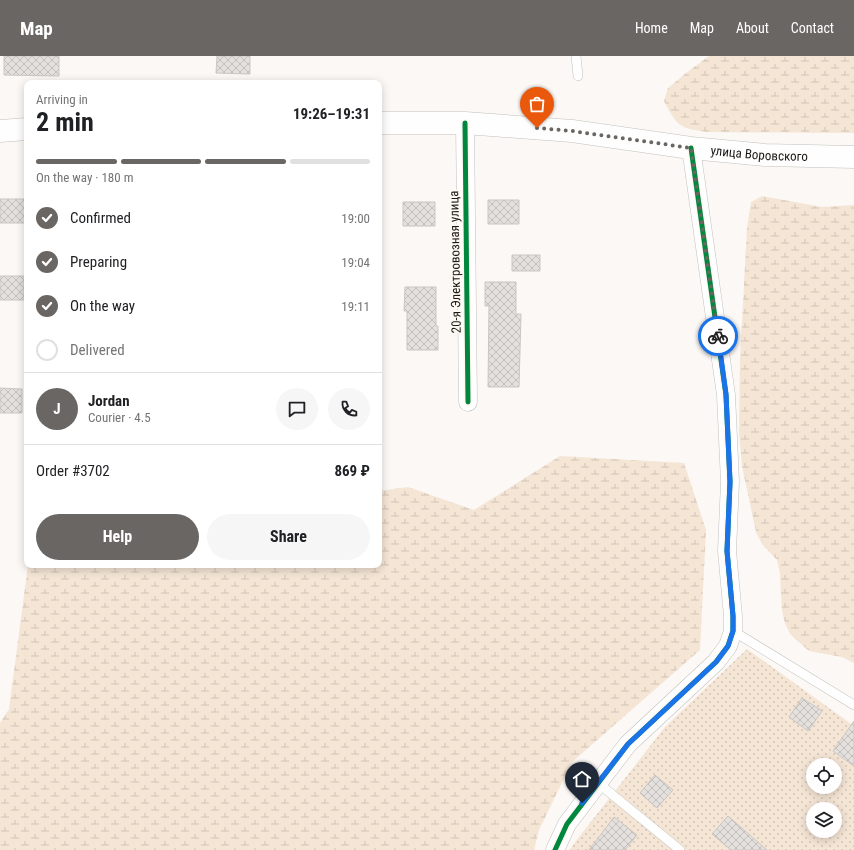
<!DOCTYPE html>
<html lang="en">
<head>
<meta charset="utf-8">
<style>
	:root { --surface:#fff; --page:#f6f6f6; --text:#202124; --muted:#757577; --line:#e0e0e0; --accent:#6a6663 }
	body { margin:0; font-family:"Roboto Condensed",sans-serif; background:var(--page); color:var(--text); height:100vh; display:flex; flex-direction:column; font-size:15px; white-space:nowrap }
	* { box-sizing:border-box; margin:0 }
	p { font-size:13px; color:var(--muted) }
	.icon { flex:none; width:22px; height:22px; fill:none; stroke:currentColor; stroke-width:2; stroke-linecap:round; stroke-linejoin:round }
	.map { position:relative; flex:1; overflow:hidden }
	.side { position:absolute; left:24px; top:24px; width:358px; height:488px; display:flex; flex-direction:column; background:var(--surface); border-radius:8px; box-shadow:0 2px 10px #0003 }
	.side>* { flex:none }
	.fabs { position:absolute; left:806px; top:702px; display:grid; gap:8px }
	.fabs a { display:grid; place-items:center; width:36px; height:36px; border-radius:50%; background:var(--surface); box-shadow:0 2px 10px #0003; font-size:20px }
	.pin { position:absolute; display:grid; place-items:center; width:34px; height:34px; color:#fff; margin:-41px -17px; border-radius:50% 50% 50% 0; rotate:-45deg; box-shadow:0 0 4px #0007 }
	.pin .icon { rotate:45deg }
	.courier { position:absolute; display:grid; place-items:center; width:40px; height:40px; margin:-20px; border:3px solid #1a73e8; border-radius:50%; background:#fff; color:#222; box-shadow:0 1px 5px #0007 }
	.head em { font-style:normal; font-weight:700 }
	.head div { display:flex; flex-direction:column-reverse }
	.head { display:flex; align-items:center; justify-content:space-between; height:68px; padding:0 12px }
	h1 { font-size:26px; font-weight:700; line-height:30px }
	.bar { display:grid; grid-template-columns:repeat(4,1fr); gap:6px 4px; align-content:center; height:48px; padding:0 12px }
	.bar i { height:5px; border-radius:3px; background:var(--line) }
	.bar .on { background:var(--accent) }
	.bar p { grid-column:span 4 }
	.line { display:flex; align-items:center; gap:10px; padding:0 12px; border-top:1px solid var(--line) }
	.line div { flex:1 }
	.round { display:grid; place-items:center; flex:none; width:42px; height:42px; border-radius:21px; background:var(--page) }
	ol { padding:0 12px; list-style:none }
	li { display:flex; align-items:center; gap:12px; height:44px }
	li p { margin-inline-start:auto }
	li .icon { padding:4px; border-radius:50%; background:var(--accent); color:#fff; stroke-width:4 }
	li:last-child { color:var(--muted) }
	li i { width:22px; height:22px; border:2px solid var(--line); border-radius:50% }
	.button { display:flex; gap:8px; margin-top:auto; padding:8px 12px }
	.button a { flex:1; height:46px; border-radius:24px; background:var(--accent); color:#fff; font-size:16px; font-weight:700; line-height:46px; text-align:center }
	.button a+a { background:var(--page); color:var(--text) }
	header { display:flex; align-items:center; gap:24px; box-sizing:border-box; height:56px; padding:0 20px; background:var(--accent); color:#fff }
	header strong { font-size:19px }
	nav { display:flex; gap:22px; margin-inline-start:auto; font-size:14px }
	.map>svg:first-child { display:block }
	.grass { fill:url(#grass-dots); fill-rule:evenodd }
	.wetland { fill:url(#wetland-marsh) }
	.building { fill:url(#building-cross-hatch); stroke:#cac6c3 }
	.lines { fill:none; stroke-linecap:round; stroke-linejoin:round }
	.service-casing { stroke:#c3c0bd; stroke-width:10 }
	.minor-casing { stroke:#c3c0bd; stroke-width:19 }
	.primary-casing { stroke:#c3c0bd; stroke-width:23 }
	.service { stroke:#fefefe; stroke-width:9 }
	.minor { stroke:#fefefe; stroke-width:18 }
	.primary { stroke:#fefefe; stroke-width:22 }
	.cycleway-casing { stroke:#fef8f2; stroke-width:8 }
	.cycleway { stroke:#00873e; stroke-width:5 }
	.done { stroke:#6a6663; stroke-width:4; stroke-dasharray:0 7.2 }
	.route { stroke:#1a73e8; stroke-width:5 }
	.labels { text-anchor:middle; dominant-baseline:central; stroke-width:3.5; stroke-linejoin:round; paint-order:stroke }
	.street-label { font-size:13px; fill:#1c1815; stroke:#fef8f2 }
</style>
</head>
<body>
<header>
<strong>Map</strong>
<nav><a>Home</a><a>Map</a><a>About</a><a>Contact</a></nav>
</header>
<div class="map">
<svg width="854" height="794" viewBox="0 0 854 794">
	<defs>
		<pattern id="grass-dots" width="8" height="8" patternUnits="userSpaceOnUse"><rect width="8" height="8" fill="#f5e5d5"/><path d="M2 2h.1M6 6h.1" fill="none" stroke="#d1c4b6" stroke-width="1.8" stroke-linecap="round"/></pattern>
		<pattern id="wetland-marsh" width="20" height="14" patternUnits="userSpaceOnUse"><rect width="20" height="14" fill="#f5e5d5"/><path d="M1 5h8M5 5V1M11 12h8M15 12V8" fill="none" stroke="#d1c4b6"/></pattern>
		<pattern id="building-cross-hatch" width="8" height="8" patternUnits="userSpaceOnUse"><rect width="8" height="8" fill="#e3e0dd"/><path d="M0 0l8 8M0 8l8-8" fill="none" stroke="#c2bfbd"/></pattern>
	</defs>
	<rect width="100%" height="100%" fill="#fbf8f5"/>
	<path class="grass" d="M 747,593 L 854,670 L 854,794 L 570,794 L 572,790 L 665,671 ZM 813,709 L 835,709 L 835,731 L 813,731 ZM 813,753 L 835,753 L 835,775 L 813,775 Z"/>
	<path class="wetland" d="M 709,0 L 854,0 L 854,77 L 707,76 C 679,72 677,70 664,45 L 668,32 L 686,17 Z
		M 762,140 L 822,151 L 854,149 L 854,607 L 842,601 L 809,595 L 790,578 L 785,567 L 782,555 L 780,517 L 777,504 L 762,488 L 756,476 L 742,410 L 739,376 L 740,304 L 747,172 L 751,146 Z
		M 560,400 L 684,407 L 706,474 L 700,594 L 572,706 L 539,774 L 534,794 L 0,794 L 0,667 L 9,653 L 28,509 L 379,509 L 379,435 L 408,431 L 474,454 Z"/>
	<path class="building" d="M 4,0 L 59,0 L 59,20 L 4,19 Z
		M 217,0 L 250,0 L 250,18 L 216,17 Z
		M 0,143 L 27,143 L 27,167 L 0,167 Z
		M 488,144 L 519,144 L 519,168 L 488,168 Z
		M 403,146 L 435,146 L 435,170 L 403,170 Z
		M 512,199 L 540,199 L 540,215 L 512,215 Z
		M 0,220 L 24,220 L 24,244 L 0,244 Z
		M 485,226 L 516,226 L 516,258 L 521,258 L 519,331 L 488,331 L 489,250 L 485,250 Z
		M 405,231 L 436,231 L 436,270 L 438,270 L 438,294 L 407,294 L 407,255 L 404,255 Z
		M 0,332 L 22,333 L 22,357 L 0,357 Z
		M 802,642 L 822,655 L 808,675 L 789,661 Z
		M 854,665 L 854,710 L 833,695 Z
		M 655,719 L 673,734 L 657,752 L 640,737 Z
		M 728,760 L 767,794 L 731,794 L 712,778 Z
		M 614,761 L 637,779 L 625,794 L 589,794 Z"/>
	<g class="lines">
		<defs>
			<path id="service" d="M 576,0 L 578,20
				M 733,575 L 854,649
				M 598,727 L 680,794"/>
			<path id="minor" d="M 465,67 L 468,346
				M 555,794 L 567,768 L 628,688 L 716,606 L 728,590 L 733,575 L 733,560 L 727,495 L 730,426 L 726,339 L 691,92"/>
			<g id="primary">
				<path id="s1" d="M 379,67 L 465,67 L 572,75 L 691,92 L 765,99 L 854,101"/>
				<path d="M 0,75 L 27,73"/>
			</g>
		</defs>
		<use href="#service" class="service-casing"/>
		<use href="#minor" class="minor-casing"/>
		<use href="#primary" class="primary-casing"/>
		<use href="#service" class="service"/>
		<use href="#minor" class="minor"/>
		<use href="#primary" class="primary"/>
		<defs>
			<path id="cycleway" d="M 465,67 L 468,346
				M 555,794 L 567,768 L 628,688 L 716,606 L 728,590 L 733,575 L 733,560 L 727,495 L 730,426 L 726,339 L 691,92"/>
		</defs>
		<use href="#cycleway" class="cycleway-casing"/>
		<use href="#cycleway" class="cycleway"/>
	</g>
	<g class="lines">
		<path class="done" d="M 537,72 L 572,75 L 691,92 L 718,280"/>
		<path class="route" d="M 582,747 L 628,688 L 716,606 L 728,590 L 733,575 L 733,560 L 727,495 L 730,426 L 726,338 L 718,280"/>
	</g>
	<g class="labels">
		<g class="street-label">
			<text stroke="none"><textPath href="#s1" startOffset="382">улица Воровского</textPath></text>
			<text transform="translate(455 206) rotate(-91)">20-я Электровозная улица</text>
		</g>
	</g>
</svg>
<div class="fabs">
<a><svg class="icon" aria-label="locate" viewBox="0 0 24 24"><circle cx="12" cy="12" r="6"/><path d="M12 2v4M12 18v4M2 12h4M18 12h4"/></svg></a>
<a><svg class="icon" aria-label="layers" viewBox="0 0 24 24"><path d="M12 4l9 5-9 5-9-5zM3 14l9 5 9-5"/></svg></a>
</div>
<div class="pin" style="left:537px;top:72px;background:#ea580c"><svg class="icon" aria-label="bag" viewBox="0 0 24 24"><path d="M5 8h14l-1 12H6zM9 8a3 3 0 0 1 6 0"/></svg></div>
<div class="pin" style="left:582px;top:747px;background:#1f2937"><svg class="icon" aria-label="home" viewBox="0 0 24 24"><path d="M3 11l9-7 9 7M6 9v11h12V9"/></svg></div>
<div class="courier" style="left:718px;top:280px"><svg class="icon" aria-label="bike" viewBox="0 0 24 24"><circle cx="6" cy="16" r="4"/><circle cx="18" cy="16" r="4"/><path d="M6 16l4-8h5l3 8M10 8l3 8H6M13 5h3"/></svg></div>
<section class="side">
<div class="head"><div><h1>2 min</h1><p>Arriving in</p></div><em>19:26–19:31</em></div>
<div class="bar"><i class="on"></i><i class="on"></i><i class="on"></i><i></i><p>On the way · 180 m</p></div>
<ol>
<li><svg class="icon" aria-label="check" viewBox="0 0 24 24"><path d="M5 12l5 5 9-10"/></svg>Confirmed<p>19:00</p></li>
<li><svg class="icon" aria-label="check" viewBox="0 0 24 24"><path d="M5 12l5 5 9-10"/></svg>Preparing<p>19:04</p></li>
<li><svg class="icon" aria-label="check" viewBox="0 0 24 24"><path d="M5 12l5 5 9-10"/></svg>On the way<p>19:11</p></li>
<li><i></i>Delivered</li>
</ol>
<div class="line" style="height:72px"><b class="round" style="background:var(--accent);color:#fff">J</b><div><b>Jordan</b><p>Courier · 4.5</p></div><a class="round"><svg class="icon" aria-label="chat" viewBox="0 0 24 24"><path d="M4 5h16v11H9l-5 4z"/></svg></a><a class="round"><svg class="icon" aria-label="phone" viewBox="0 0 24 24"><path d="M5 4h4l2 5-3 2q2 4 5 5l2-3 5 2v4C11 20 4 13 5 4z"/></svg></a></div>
<div class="line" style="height:52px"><div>Order #3702</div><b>869 ₽</b></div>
<div class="button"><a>Help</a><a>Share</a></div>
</section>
</div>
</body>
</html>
